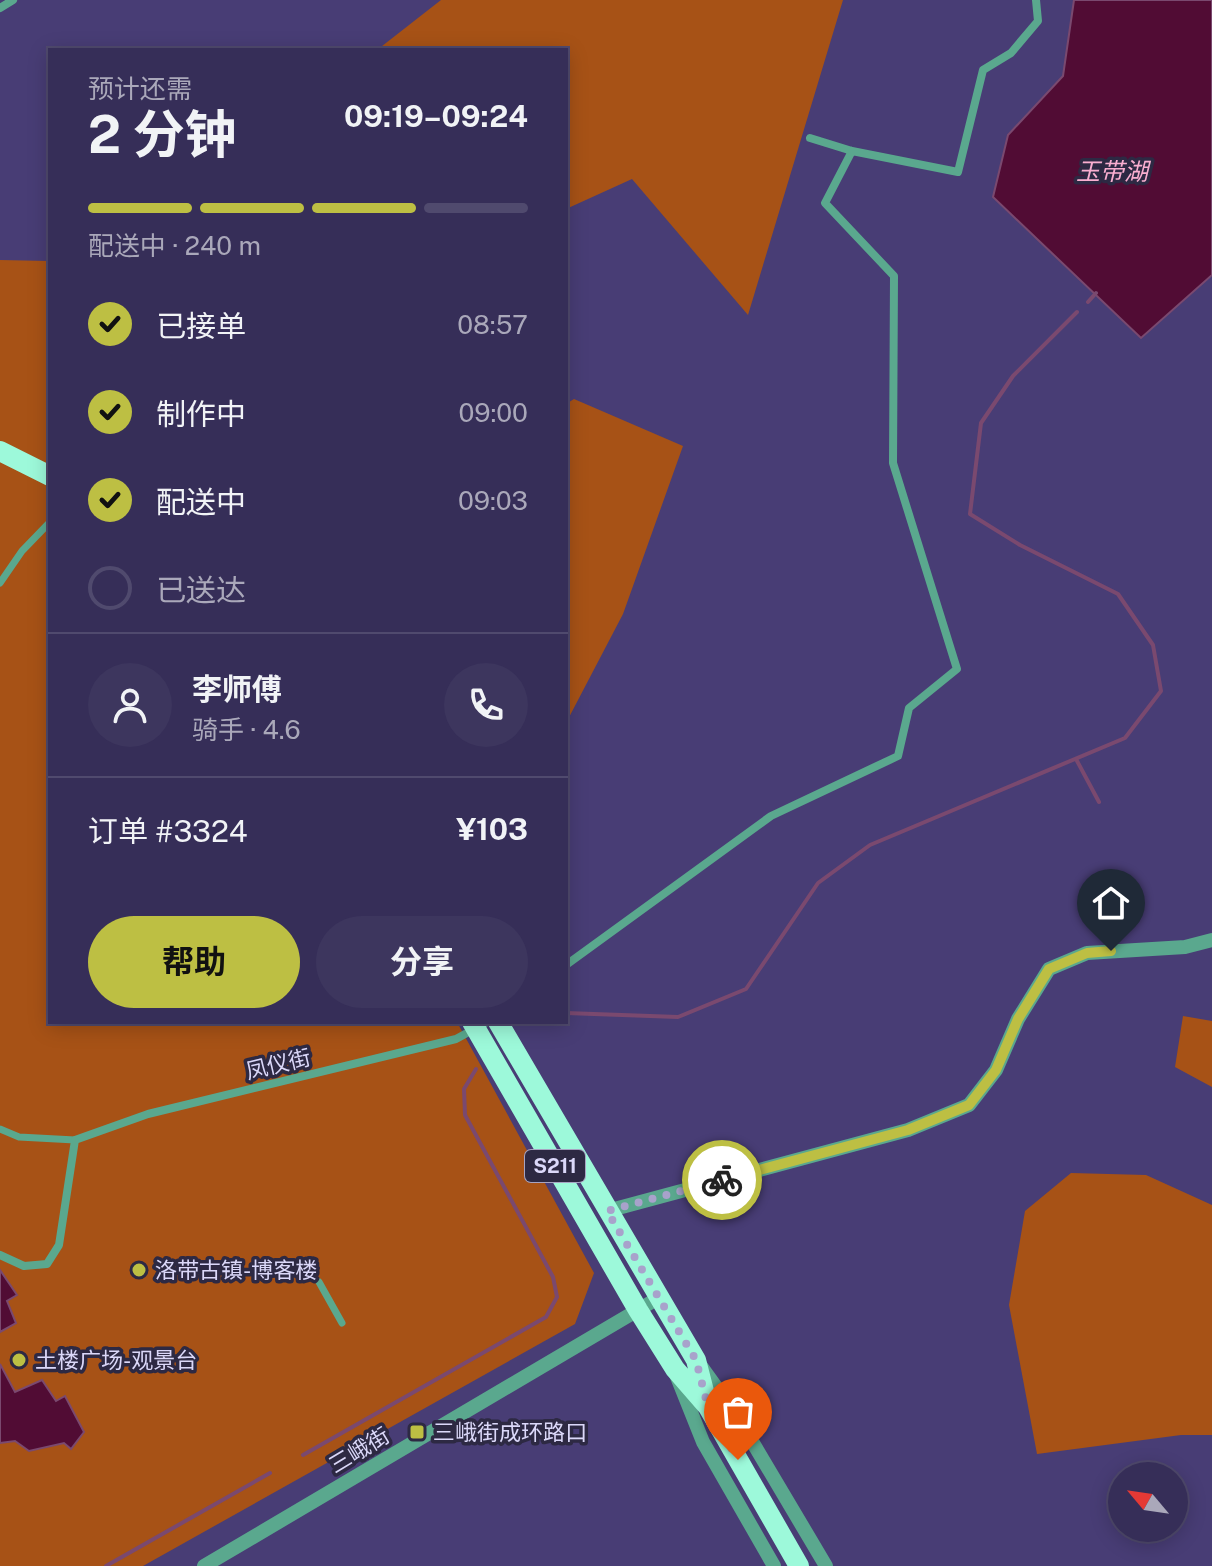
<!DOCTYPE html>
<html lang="zh">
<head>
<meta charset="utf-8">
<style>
	:root { --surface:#362e58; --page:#3d365e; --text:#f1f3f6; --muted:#aaa8ba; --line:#504a6e; --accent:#bdbf43 }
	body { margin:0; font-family:"Public Sans","Noto Sans SC",sans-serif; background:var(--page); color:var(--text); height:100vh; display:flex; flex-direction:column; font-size:30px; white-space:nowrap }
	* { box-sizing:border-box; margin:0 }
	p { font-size:26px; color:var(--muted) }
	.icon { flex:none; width:44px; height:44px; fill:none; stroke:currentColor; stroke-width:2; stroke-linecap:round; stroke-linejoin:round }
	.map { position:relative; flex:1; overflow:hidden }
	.drawer { position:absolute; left:48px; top:48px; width:520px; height:976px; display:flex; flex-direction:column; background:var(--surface); border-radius:0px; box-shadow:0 4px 20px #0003,0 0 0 2px var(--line) }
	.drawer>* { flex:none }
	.needle { width:52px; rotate:299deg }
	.buttons { position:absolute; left:1108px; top:1462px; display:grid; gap:16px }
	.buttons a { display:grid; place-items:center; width:80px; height:80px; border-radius:50%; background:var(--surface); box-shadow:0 4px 20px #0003,0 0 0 2px var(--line); font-size:40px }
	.pin { position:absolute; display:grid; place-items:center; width:68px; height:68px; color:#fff; margin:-82px -34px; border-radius:50% 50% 50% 0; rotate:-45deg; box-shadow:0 0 8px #0007 }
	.pin .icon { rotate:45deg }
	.courier { position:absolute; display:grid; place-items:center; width:80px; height:80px; margin:-40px; border:6px solid #bdbf43; border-radius:50%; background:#fff; color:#222; box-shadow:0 2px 10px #0007 }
	.head em { font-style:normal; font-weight:700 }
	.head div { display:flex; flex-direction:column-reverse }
	.head { display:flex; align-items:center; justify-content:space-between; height:136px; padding:0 40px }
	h1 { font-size:52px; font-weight:700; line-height:60px }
	.bar { display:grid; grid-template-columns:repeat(4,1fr); gap:12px 8px; align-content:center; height:96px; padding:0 40px }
	.bar i { height:10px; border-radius:6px; background:var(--line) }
	.bar .selected { background:var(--accent) }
	.bar p { grid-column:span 4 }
	.line { display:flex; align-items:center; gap:20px; padding:0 40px; border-top:2px solid var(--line) }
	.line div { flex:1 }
	.round { display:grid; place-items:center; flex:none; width:84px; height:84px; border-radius:42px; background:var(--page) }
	ol { padding:0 40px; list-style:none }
	li { display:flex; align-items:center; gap:24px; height:88px }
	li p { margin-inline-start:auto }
	li .icon { padding:8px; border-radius:50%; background:var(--accent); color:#111; stroke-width:4 }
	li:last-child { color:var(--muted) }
	li i { width:44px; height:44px; border:4px solid var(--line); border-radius:50% }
	.action { display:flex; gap:16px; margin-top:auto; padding:16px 40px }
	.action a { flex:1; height:92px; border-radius:48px; background:var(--accent); color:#111; font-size:32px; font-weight:700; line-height:92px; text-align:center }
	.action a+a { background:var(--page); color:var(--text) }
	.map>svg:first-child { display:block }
	.green { fill:#a75216 }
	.water { fill:#510c34; stroke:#7a496f; stroke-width:2 }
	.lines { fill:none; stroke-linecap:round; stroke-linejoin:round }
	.stream { stroke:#7a496f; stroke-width:4 }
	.pedestrian { stroke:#5aa88e; stroke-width:7 }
	.minor { stroke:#5aa88e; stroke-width:8 }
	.tertiary { stroke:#5aa88e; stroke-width:14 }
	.primary { stroke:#9df9da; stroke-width:20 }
	.done { stroke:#a8a2cb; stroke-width:8; stroke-dasharray:0 14.4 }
	.route { stroke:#bdbf43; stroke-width:10 }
	.poi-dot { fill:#bdbf43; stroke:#2d2943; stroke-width:3 }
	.labels { text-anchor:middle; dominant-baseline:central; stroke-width:7; stroke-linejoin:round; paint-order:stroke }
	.shield { fill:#2d2943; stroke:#a7a4c2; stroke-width:2 }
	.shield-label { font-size:20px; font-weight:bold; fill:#dbd8f9 }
	.street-label { font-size:22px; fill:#dbd8f9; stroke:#2d2943 }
	.poi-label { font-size:22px; fill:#dbd8f9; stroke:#2d2943; text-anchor:start }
	.water-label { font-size:24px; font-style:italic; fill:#f9aed0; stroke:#2d2943 }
</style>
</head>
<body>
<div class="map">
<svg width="1212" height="1566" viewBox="0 0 1212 1566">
	<rect width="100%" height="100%" fill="#483d75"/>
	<path class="green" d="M 441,0 L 843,0 L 748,315 L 632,179 L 566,209 L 566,50 L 377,50 Z
		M 0,260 L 50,261 L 50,1022 L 457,1022 L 594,1273 L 575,1324 L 143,1566 L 0,1566 Z
		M 574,399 L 683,446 L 623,614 L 566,723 L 566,404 Z
		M 1183,1016 L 1212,1021 L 1212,1087 L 1175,1067 Z
		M 1071,1173 L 1146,1175 L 1212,1205 L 1212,1435 L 1181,1435 L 1037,1454 L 1009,1305 L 1025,1211 Z"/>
	<path class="water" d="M 1074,0 L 1212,0 L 1212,275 L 1141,338 L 993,197 L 1008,135 L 1063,76 Z
		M 0,1270 L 17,1295 L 7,1301 L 16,1323 L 0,1332 Z
		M 0,1364 L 15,1392 L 42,1380 L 56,1401 L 65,1396 L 84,1432 L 71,1449 L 64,1443 L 29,1451 L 15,1441 L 0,1443 Z"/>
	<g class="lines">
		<path class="stream" d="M 1088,302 L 1096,293
			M 1076,759 L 1099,802
			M 566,1013 L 678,1017 L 746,989 L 818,883 L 870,845 L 1125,738 L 1161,691 L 1153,645 L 1118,594 L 1020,545 L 970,514 L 981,423 L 1013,376 L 1077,312
			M 303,1455 L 546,1317 L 557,1297 L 553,1277 L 465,1115 L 464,1089 L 476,1069
			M 106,1566 L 270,1473"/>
		<path class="pedestrian" d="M 0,583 L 22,551 L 50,522
			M 0,1129 L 19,1137 L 75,1140
			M 319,1282 L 342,1323"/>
		<path class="minor" d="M 0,8 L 13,0
			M 810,138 L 852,151 L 958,172 L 983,70 L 1011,53 L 1038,21 L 1036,0
			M 566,965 L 771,816 L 898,756 L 909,708 L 957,669 L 893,463 L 894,276 L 825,203 L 852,151
			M 0,1255 L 24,1266 L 47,1264 L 59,1245 L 75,1140 L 148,1114 L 456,1039 L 487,1022"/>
		<path class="tertiary" d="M 607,1211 L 908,1130 L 969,1105 L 996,1070 L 1018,1019 L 1049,969 L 1087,953 L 1185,947 L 1212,940
			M 701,1366 L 737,1416 L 826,1566
			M 677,1377 L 703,1442 L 774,1566
			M 204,1566 L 660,1297"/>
		<path class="primary" d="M 0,451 L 50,476
			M 472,1022 L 638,1310 L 675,1369 L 708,1407 L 799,1566
			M 498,1022 L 696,1360 L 707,1403"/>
	</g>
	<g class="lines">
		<path class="done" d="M 722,1180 L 607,1211 L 696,1360 L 708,1407 L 738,1460"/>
		<path class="route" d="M 722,1180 L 908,1130 L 969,1105 L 996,1070 L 1018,1019 L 1049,969 L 1087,953 L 1111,951"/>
	</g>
	<g class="poi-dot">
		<circle cx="139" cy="1270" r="8"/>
		<circle cx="19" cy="1360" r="8"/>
		<rect x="409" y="1424" width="16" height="16" rx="4"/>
	</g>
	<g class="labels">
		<rect class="shield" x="525" y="1150" width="60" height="32" rx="6"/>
		<g class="shield-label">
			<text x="555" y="1166">S211</text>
		</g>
		<g class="street-label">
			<text transform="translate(278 1064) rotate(-13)">凤仪街</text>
			<text transform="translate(359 1450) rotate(-31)">三峨街</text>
		</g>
		<g class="poi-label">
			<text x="155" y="1270">洛带古镇-博客楼</text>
			<text x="35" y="1360">土楼广场-观景台</text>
			<text x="433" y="1432">三峨街成环路口</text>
		</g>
		<g class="water-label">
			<text x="1112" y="171">玉带湖</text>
		</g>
	</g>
</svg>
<div class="buttons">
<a><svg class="needle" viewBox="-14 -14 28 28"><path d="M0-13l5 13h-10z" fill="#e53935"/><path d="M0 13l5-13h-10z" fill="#aaa8ba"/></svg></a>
</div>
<div class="pin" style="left:738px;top:1460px;background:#ea580c"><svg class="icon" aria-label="bag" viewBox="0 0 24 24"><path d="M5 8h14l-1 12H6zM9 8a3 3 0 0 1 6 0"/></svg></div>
<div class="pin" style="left:1111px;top:951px;background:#1f2937"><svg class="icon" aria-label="home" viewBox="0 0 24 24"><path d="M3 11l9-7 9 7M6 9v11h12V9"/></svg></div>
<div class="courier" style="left:722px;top:1180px"><svg class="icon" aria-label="bike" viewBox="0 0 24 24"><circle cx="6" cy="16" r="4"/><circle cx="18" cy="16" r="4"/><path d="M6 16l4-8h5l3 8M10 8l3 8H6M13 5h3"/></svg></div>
<section class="drawer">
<div class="head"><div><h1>2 分钟</h1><p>预计还需</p></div><em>09:19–09:24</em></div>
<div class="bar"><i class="selected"></i><i class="selected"></i><i class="selected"></i><i></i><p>配送中 · 240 m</p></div>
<ol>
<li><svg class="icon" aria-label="check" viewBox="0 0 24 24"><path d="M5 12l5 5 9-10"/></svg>已接单<p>08:57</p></li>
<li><svg class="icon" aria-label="check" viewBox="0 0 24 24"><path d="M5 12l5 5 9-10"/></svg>制作中<p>09:00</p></li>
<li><svg class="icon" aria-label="check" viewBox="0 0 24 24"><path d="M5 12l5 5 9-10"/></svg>配送中<p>09:03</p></li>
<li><i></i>已送达</li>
</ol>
<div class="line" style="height:144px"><a class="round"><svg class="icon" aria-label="person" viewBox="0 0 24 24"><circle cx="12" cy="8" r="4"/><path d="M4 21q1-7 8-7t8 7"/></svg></a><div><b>李师傅</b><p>骑手 · 4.6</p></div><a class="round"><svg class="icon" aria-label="phone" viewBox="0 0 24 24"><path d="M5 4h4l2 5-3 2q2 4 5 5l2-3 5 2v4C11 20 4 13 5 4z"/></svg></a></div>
<div class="line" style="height:104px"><div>订单 #3324</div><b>¥103</b></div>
<div class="action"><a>帮助</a><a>分享</a></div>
</section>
</div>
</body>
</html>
